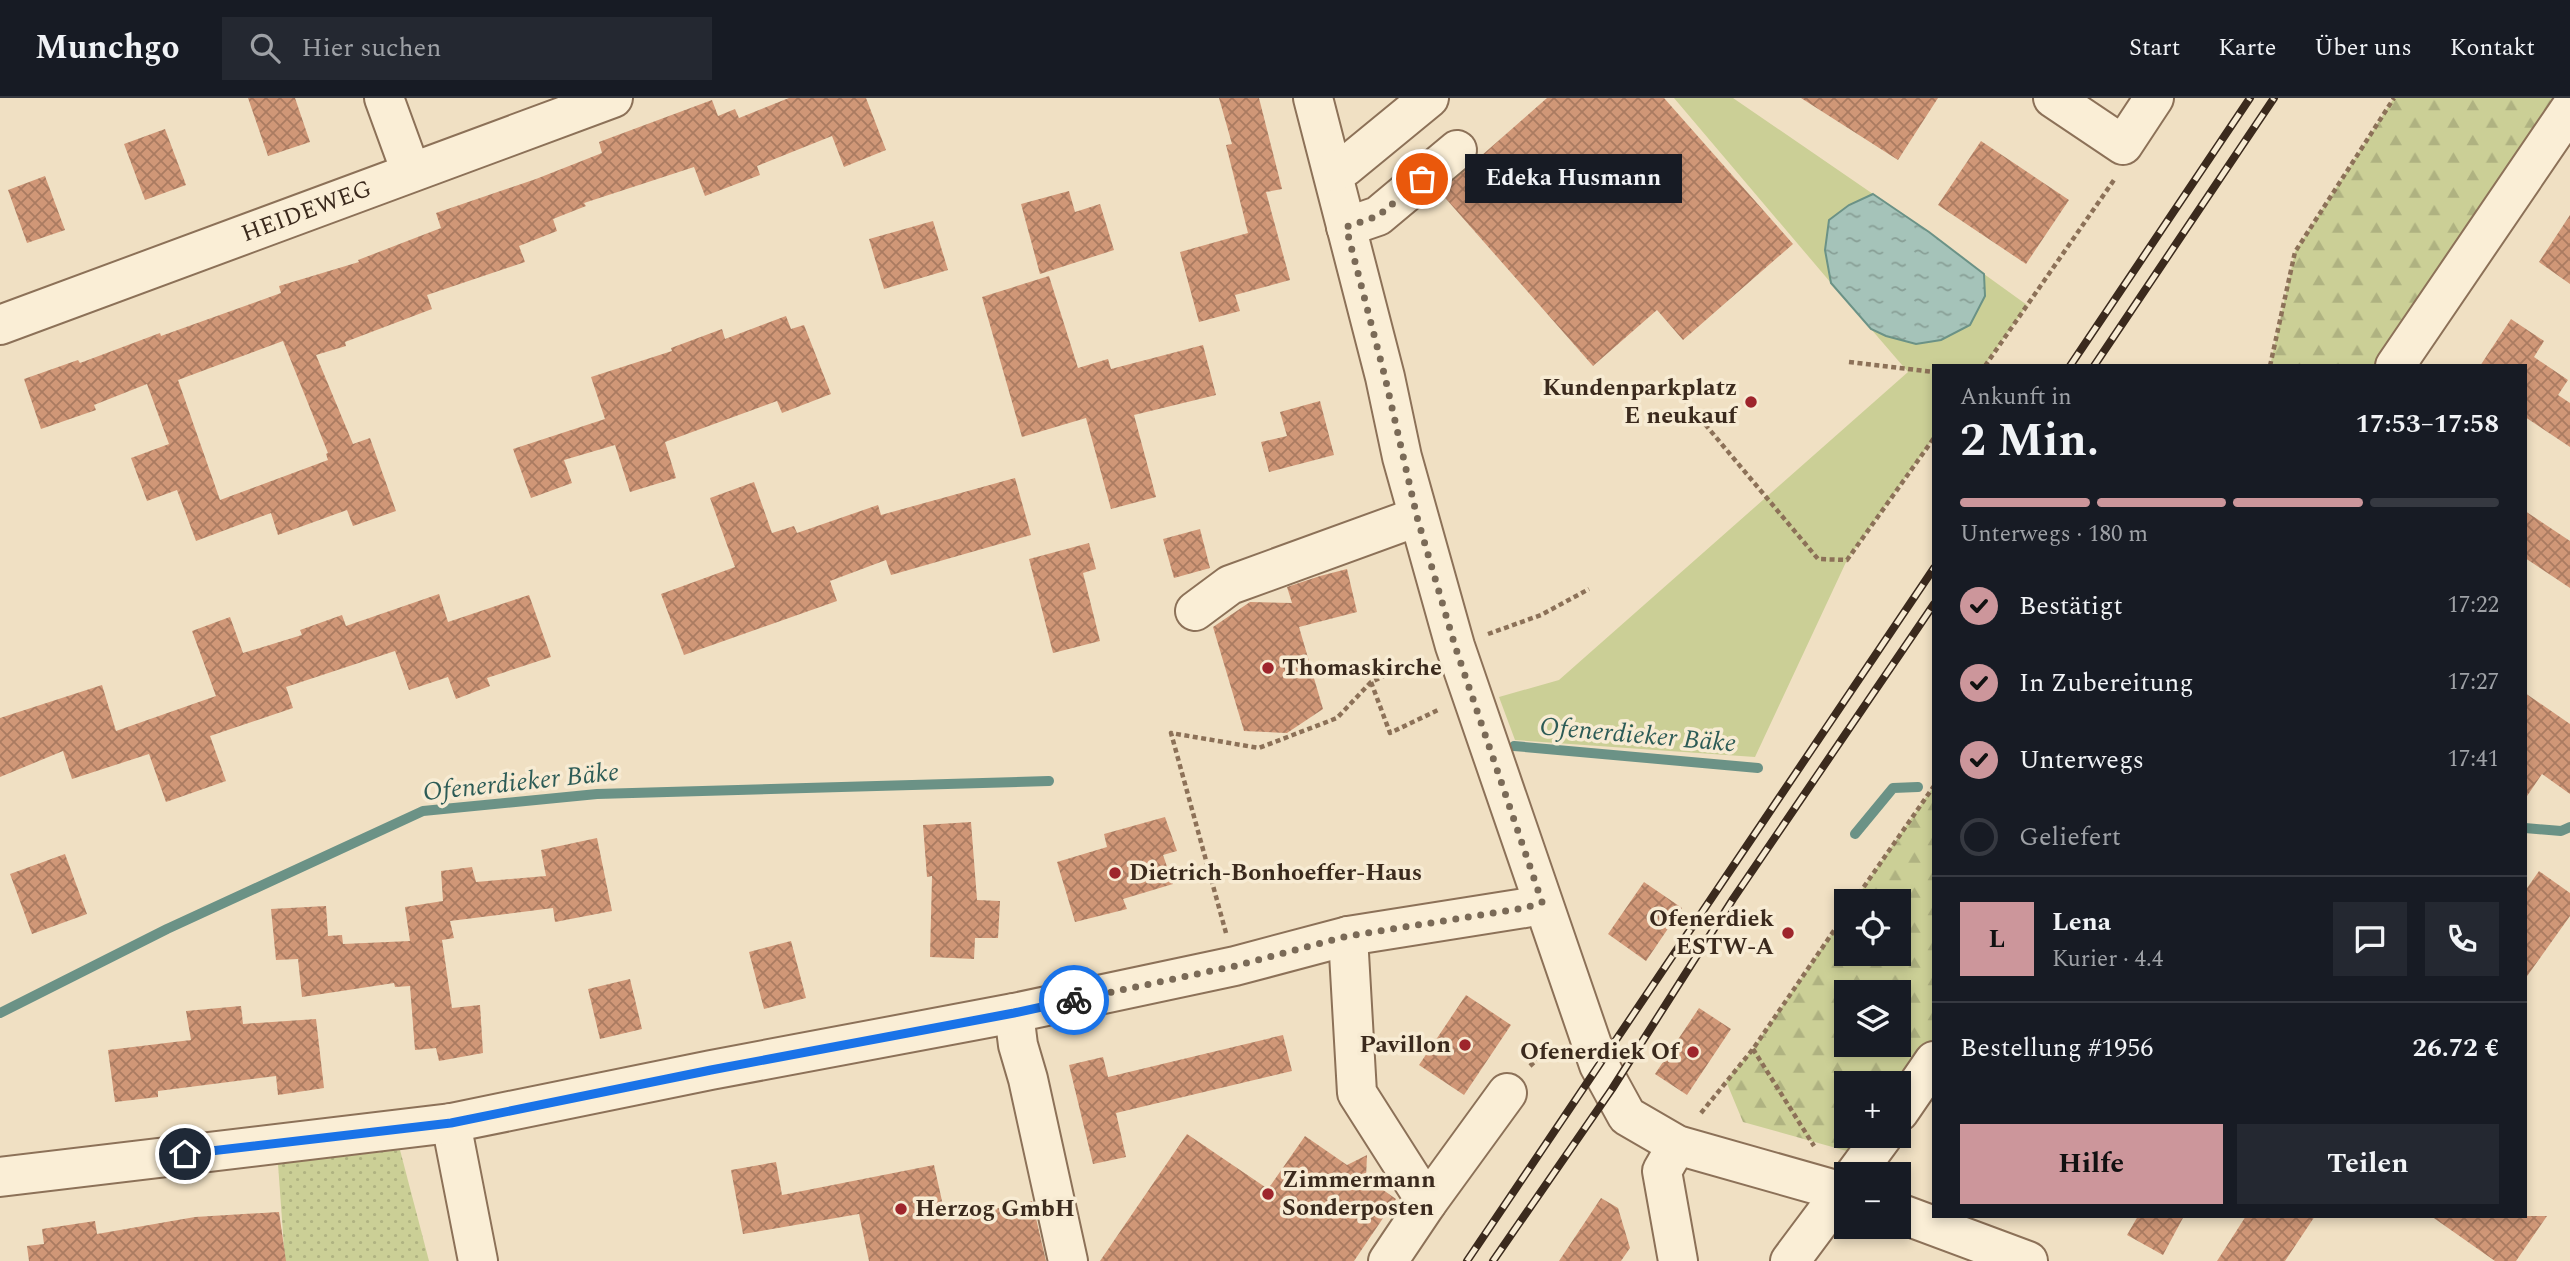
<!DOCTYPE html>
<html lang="de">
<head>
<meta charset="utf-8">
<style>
	:root { --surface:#171b24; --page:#242831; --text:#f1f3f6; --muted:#9ea1a6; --line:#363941; --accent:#cc969b }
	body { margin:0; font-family:Spectral,serif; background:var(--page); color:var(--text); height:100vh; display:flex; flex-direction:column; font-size:26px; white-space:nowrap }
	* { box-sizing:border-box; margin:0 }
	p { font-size:23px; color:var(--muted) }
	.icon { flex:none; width:38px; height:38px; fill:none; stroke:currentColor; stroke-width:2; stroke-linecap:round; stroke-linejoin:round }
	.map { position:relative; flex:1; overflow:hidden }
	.details { position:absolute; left:1932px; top:266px; width:595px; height:854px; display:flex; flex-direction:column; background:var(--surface); border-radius:0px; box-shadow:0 4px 10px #0003 }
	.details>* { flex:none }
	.controls { position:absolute; left:1834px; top:791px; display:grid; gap:14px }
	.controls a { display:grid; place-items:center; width:77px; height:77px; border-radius:0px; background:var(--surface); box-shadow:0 4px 10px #0003; font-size:35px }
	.pin { position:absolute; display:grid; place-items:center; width:60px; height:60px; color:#fff; margin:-30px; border:4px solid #fff; border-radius:50%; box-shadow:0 2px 7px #0007 }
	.courier { position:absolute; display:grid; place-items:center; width:70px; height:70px; margin:-35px; border:5px solid #1a73e8; border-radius:50%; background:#fff; color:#222; box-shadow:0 2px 9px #0007 }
	.bubble { position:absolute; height:49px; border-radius:0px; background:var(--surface); box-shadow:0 4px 10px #0003; font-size:23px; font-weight:700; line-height:49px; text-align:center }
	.headline em { font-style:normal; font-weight:700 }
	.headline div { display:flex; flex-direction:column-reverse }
	.headline { display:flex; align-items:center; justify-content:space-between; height:119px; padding:0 28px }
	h1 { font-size:46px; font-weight:700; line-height:52px }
	.bar { display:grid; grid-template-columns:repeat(4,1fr); gap:10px 7px; align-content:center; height:84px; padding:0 28px }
	.bar i { height:9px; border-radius:5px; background:var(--line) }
	.bar .on { background:var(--accent) }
	.bar p { grid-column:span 4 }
	.line { display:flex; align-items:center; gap:18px; padding:0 28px; border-top:2px solid var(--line) }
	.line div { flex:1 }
	.round { display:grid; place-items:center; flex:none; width:74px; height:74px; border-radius:0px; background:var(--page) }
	ol { padding:0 28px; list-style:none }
	li { display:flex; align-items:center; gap:21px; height:77px }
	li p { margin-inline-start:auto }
	li .icon { padding:7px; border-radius:50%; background:var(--accent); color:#111; stroke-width:4 }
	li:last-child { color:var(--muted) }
	li i { width:38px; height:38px; border:4px solid var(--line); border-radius:50% }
	.primary-button { display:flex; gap:14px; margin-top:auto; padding:14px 28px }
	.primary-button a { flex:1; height:80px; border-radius:0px; background:var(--accent); color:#111; font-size:28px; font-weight:700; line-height:80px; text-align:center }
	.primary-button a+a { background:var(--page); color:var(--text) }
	header { display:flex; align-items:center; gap:42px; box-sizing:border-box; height:98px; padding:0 35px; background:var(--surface); border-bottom:2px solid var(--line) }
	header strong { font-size:33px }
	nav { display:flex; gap:38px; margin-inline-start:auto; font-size:24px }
	.search { width:490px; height:63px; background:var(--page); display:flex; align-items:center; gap:18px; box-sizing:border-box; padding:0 24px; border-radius:0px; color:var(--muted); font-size:26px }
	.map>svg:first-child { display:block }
	.grass { fill:#cbcf96 }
	.forest { fill:url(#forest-firs); fill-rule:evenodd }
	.park { fill:url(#park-dots) }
	.water { fill:url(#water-ripples); stroke:#6b9286; stroke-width:2 }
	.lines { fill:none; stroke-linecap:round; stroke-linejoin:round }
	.stream { stroke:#6b9286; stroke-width:10 }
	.building { fill:url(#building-cross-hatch); fill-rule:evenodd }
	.minor-casing { stroke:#8c7158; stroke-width:42 }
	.path { stroke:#8c7158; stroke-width:4.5; stroke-dasharray:5 3.5; stroke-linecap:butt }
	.minor { stroke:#faeed6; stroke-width:38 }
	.rail-casing { stroke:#3b2a1d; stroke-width:8 }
	.rail { stroke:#f7ebd3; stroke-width:5; stroke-dasharray:16; stroke-linecap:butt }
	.done { stroke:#7a6a57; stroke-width:7; stroke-dasharray:0 12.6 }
	.route { stroke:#1a73e8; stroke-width:9 }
	.poi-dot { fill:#9e252c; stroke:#f7ebd3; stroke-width:2.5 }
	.labels { text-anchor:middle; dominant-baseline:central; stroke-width:7; stroke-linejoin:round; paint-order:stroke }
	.street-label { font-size:24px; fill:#3b2a1d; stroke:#f7ebd3 }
	.poi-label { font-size:24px; font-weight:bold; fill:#3b2a1d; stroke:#f7ebd3; text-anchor:end }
	.water-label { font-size:26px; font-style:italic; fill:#2c5b56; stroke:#f7ebd3 }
</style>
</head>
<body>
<header>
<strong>Munchgo</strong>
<div class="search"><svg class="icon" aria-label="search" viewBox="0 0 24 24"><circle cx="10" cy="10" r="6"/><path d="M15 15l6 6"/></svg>Hier suchen</div>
<nav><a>Start</a><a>Karte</a><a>Über uns</a><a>Kontakt</a></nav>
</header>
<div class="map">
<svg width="2570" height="1163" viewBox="0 0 2570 1163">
	<defs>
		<pattern id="forest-firs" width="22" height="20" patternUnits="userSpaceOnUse" patternTransform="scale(1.75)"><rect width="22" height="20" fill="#cbcf96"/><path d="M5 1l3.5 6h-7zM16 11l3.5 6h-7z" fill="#afb281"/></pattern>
		<pattern id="park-dots" width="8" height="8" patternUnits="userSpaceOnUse" patternTransform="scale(1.75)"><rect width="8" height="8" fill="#cbcf96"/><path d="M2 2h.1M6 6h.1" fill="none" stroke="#afb281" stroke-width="1.8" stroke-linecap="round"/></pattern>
		<pattern id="water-ripples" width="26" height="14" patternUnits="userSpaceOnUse" patternTransform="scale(1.75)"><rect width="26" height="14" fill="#a5c3b9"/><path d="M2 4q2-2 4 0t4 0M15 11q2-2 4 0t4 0" fill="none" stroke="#889f96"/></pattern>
		<pattern id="building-cross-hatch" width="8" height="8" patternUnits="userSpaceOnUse" patternTransform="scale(1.75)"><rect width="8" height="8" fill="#d09777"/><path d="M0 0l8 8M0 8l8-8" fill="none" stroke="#aa7b61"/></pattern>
	</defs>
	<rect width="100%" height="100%" fill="#f0e0c3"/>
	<path class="grass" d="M 1674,0 L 1733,0 L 1873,96 L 1849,107 L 1825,152 L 1831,185 Z
		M 1984,176 L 2027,207 L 1984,268 L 1934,268 L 1934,339 L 1847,462 L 1755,659 L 1515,642 L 1499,599 L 1559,582 L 1908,274 L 1871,231 L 1897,241 L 1984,198 Z"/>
	<path class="forest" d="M 2394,0 L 2570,0 L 2395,268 L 2270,268 L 2295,154 Z
		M 1934,688 L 1934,963 L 1899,985 L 1846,985 L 1846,1038 L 1883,1038 L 1868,1059 L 1743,1024 L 1726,983 L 1753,951 L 1846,815 L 1846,856 L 1899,856 L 1899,803 L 1854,803 ZM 1846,894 L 1899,894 L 1899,947 L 1846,947 Z"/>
	<path class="park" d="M 400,1052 L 429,1163 L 285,1163 L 278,1066 Z"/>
	<path class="water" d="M 1873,96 L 1929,134 L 1984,176 L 1985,198 L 1970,227 L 1941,242 L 1916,246 L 1886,238 L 1871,231 L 1831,185 L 1825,152 L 1829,122 L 1849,107 Z"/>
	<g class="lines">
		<path class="stream" d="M 1514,648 L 1758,670
			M 2525,730 L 2561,733 L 2570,729
			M 1855,736 L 1893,690 L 1918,689
			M 0,915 L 167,831 L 423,713 L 597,696 L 1049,683"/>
	</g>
	<path class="building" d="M 248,0 L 295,0 L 310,44 L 268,58 Z
		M 789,0 L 866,0 L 886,52 L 844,69 L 832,38 L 757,68 L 760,77 L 705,98 L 694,69 L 584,105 L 586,108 L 553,121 L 557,133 L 519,148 L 525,164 L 427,197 L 432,211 L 345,244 L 346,248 L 316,257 L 353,346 L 370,340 L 396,413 L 353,428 L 347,412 L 278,437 L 271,415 L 196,443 L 177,392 L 147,403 L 131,360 L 169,346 L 147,286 L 94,307 L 96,312 L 41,331 L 24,281 L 78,262 L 80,265 L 160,235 L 161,238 L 281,195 L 279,188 L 359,164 L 358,162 L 441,130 L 436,115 L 536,81 L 602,55 L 599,44 L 712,2 L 718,18 L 735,11 L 739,20 ZM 283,243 L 328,355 L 326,356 L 328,362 L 220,402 L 178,282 Z
		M 1219,0 L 1259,0 L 1282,91 L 1266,94 L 1290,182 L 1235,197 L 1240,213 L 1199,224 L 1180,154 L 1248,135 L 1226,47 L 1232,46 Z
		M 1547,0 L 1664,0 L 1793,146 L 1683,242 L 1657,212 L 1593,268 L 1440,94 Z
		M 1801,0 L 1938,0 L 1898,62 Z
		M 165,31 L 186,87 L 145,102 L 124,46 Z
		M 1981,43 L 2069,102 L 2026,166 L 1938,107 Z
		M 45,78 L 65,132 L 27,145 L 8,92 Z
		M 1069,93 L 1075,114 L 1100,106 L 1114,152 L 1040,176 L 1021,106 Z
		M 2570,117 L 2570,186 L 2539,164 Z
		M 933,123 L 948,172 L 884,191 L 869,141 Z
		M 1049,178 L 1078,270 L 1108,261 L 1111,271 L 1203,247 L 1216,297 L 1134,317 L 1156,399 L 1111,411 L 1086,320 L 1022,339 L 982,199 Z
		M 786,218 L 791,231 L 804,227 L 831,296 L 782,315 L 777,303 L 665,344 L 676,380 L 630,394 L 615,347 L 564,362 L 572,385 L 531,400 L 513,351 L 605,321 L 591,279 L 672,253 L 671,250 L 722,231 L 725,241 Z
		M 2511,221 L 2544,243 L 2534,259 L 2568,282 L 2558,297 L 2570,305 L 2570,349 L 2525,319 L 2525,268 L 2480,268 Z
		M 1320,303 L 1334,357 L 1269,374 L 1261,344 L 1287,338 L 1280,314 Z
		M 1015,380 L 1031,437 L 891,477 L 886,462 L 830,483 L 837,503 L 684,557 L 661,496 L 735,469 L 710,400 L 754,384 L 772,435 L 794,428 L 797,435 L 878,407 L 881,417 Z
		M 2525,413 L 2570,443 L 2570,490 L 2525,460 Z
		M 1200,431 L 1210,470 L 1174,480 L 1163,441 Z
		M 1089,445 L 1096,471 L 1083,475 L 1100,543 L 1053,555 L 1029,461 Z
		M 1347,471 L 1357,514 L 1299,529 L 1323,611 L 1287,635 L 1244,633 L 1213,529 L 1250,504 L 1292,505 L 1287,489 L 1320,478 Z
		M 439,496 L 448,524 L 529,497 L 551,559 L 487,580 L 490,588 L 456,601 L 448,579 L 409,592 L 395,553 L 286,589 L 293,610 L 210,638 L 226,683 L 166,704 L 149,656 L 72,681 L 63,653 L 0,679 L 0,620 L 102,587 L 116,633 L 216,598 L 192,533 L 230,519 L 243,555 L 302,537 L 300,532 L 342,517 L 346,528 Z
		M 2525,595 L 2570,626 L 2570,696 L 2542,676 L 2525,701 Z
		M 1165,719 L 1177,753 L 1163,757 L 1173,786 L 1123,801 L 1127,811 L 1075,824 L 1057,764 L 1107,749 L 1104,736 Z
		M 971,724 L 977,802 L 1000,803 L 998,840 L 975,840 L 974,861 L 930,859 L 932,778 L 927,779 L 923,727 Z
		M 597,740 L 612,813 L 555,824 L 553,810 L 450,823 L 454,840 L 442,842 L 452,910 L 480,907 L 483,955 L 439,963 L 436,950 L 415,952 L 410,888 L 395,889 L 394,885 L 302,899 L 298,861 L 276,862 L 271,811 L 326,808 L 328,838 L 342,837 L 343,846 L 410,843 L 405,809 L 443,803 L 441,773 L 472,769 L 476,784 L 546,778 L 541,752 Z
		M 65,756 L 87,816 L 32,836 L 10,776 Z
		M 2539,773 L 2570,795 L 2570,818 L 2525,881 L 2525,793 Z
		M 1644,784 L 1682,810 L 1646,863 L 1608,836 Z
		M 791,843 L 806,900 L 764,911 L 749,854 Z
		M 630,881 L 642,931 L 600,941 L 588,891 Z
		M 1466,897 L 1511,927 L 1464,997 L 1419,967 Z
		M 241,908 L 243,926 L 316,921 L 324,990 L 278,997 L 276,978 L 158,993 L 158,999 L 115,1004 L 108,952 L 191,942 L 186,913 Z
		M 1699,910 L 1731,931 L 1687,997 L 1655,976 Z
		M 1283,937 L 1292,973 L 1116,1015 L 1126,1059 L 1093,1066 L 1069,967 L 1103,959 L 1108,979 Z
		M 1187,1036 L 1268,1091 L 1305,1038 L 1347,1067 L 1367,1057 L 1366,1080 L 1396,1101 L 1354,1163 L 1100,1163 Z
		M 776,1064 L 782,1097 L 934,1067 L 946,1121 L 1032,1103 L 1046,1163 L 869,1163 L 859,1116 L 743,1136 L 731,1072 Z
		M 1601,1100 L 1618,1110 L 1630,1150 L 1621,1163 L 1559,1163 Z
		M 279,1114 L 286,1163 L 29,1163 L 27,1148 L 44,1146 L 42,1131 L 95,1123 L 97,1136 L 195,1119 Z
		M 2138,1118 L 2184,1118 L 2163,1157 L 2127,1137 Z
		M 2246,1118 L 2315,1118 L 2285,1163 L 2217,1163 Z
		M 2431,1118 L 2547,1118 L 2516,1163 L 2495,1163 Z"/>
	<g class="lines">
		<defs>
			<g id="minor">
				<path d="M 384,0 L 411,74"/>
				<path d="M 1313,0 L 1385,279 L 1402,359 L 1455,548 L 1599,967 L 1627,1018 L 1677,1047 L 1846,1095"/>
				<path d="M 2053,0 L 2123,47 L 2154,0"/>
				<path d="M 1333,74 L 1345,69 L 1429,0"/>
				<path d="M 1346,129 L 1378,118 L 1457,52"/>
				<path id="s1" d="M 0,227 L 613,0"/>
				<path d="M 2395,268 L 2570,11"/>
				<path d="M 1195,513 L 1230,487 L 1417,419"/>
				<path d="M 1348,838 L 1357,995 L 1427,1105 L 1507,995"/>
				<path d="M 1014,915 L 1018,947 L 1028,981 L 1068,1163"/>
				<path d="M 1899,1014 L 1934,963"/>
				<path d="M 451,1025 L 478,1163"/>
				<path d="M 1677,1047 L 1662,1073 L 1678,1163"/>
				<path d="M 1855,1076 L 1883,1038"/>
				<path d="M 0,1079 L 451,1025 L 711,972 L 1014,915 L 1235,868 L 1348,838 L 1525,810 L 1542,804"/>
				<path d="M 1899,1115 L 2028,1163"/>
				<path d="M 1388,1163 L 1427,1105"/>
				<path d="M 1790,1163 L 1846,1088"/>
			</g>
		</defs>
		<use href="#minor" class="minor-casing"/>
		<path class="path" d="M 1849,264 L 1934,274
			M 1985,268 L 2114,82
			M 2270,268 L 2295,154 L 2394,0
			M 1678,294 L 1818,461 L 1847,462 L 1934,340
			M 1488,536 L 1541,517 L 1589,491
			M 1371,584 L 1390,635 L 1438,612
			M 1854,803 L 1934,688
			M 1226,835 L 1171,635 L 1259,650 L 1337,620 L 1371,584 L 1421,561
			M 1753,951 L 1814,1048
			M 1530,968 L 1554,946
			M 1701,1015 L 1753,951 L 1846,815"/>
		<use href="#minor" class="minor"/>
		<defs>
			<path id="rail" d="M 2070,268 L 2250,0
				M 2094,268 L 2274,0
				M 1467,1163 L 1934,470
				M 1493,1163 L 1612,991 L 1733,801 L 1934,506"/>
		</defs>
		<use href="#rail" class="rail-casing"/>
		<use href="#rail" class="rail"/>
	</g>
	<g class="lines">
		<path class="done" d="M 1074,902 L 1235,868 L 1348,838 L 1525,810 L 1542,804 L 1455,548 L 1417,419 L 1385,279 L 1346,129 L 1378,118 L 1422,81"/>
		<path class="route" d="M 185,1056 L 451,1025 L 711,972 L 1014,915 L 1074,902"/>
	</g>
	<g class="poi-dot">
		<circle cx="1751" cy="304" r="7"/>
		<circle cx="1268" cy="570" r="7"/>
		<circle cx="1115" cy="775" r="7"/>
		<circle cx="1788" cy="835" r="7"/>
		<circle cx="1465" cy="947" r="7"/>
		<circle cx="1693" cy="954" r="7"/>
		<circle cx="1268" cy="1096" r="7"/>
		<circle cx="901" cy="1111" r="7"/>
	</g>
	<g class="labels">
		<g class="street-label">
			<text stroke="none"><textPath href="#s1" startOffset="327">HEIDEWEG</textPath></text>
		</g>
		<g class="poi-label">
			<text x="1737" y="290">Kundenparkplatz<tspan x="1737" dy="28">E neukauf</tspan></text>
			<text x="1282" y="570" text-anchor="start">Thomaskirche</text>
			<text x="1129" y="775" text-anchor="start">Dietrich-Bonhoeffer-Haus</text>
			<text x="1774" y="821">Ofenerdiek<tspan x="1774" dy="28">ESTW-A</tspan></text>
			<text x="1451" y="947">Pavillon</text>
			<text x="1679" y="954">Ofenerdiek Of</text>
			<text x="1282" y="1082" text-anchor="start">Zimmermann<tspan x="1282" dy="28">Sonderposten</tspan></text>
			<text x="915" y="1111" text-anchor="start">Herzog GmbH</text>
		</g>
		<g class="water-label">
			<text transform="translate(1638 637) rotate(5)">Ofenerdieker Bäke</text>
			<text transform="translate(521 684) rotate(-6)">Ofenerdieker Bäke</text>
		</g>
	</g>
</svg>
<div class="controls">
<a><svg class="icon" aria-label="locate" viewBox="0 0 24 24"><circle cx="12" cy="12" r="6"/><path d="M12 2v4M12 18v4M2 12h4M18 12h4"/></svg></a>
<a><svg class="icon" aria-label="layers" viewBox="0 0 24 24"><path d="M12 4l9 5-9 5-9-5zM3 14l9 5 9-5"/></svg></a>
<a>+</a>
<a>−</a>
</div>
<div class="pin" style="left:1422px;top:81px;background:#ea580c"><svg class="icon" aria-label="bag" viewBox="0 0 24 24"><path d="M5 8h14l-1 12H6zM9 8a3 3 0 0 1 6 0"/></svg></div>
<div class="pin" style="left:185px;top:1056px;background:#1f2937"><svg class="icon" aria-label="home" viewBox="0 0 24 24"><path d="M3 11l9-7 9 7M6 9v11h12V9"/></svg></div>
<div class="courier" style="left:1074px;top:902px"><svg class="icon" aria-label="bike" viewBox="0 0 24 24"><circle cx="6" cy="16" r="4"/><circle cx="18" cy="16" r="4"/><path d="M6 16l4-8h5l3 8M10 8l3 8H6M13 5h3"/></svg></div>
<div class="bubble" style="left:1465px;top:56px;width:217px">Edeka Husmann</div>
<section class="details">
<div class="headline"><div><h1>2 Min.</h1><p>Ankunft in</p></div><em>17:53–17:58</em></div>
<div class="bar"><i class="on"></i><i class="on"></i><i class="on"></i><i></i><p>Unterwegs · 180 m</p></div>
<ol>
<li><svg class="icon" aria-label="check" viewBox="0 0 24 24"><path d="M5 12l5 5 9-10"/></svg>Bestätigt<p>17:22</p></li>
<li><svg class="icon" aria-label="check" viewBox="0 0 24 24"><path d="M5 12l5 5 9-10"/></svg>In Zubereitung<p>17:27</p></li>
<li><svg class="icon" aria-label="check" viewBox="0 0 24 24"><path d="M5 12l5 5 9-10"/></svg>Unterwegs<p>17:41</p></li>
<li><i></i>Geliefert</li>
</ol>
<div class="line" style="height:126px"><b class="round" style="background:var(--accent);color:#111">L</b><div><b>Lena</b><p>Kurier · 4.4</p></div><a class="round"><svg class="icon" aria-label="chat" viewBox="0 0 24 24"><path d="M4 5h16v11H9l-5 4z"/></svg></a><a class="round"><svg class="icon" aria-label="phone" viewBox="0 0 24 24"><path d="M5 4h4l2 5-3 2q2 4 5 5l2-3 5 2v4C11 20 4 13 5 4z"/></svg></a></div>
<div class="line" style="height:91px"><div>Bestellung #1956</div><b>26.72 €</b></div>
<div class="primary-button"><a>Hilfe</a><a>Teilen</a></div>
</section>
</div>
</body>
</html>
